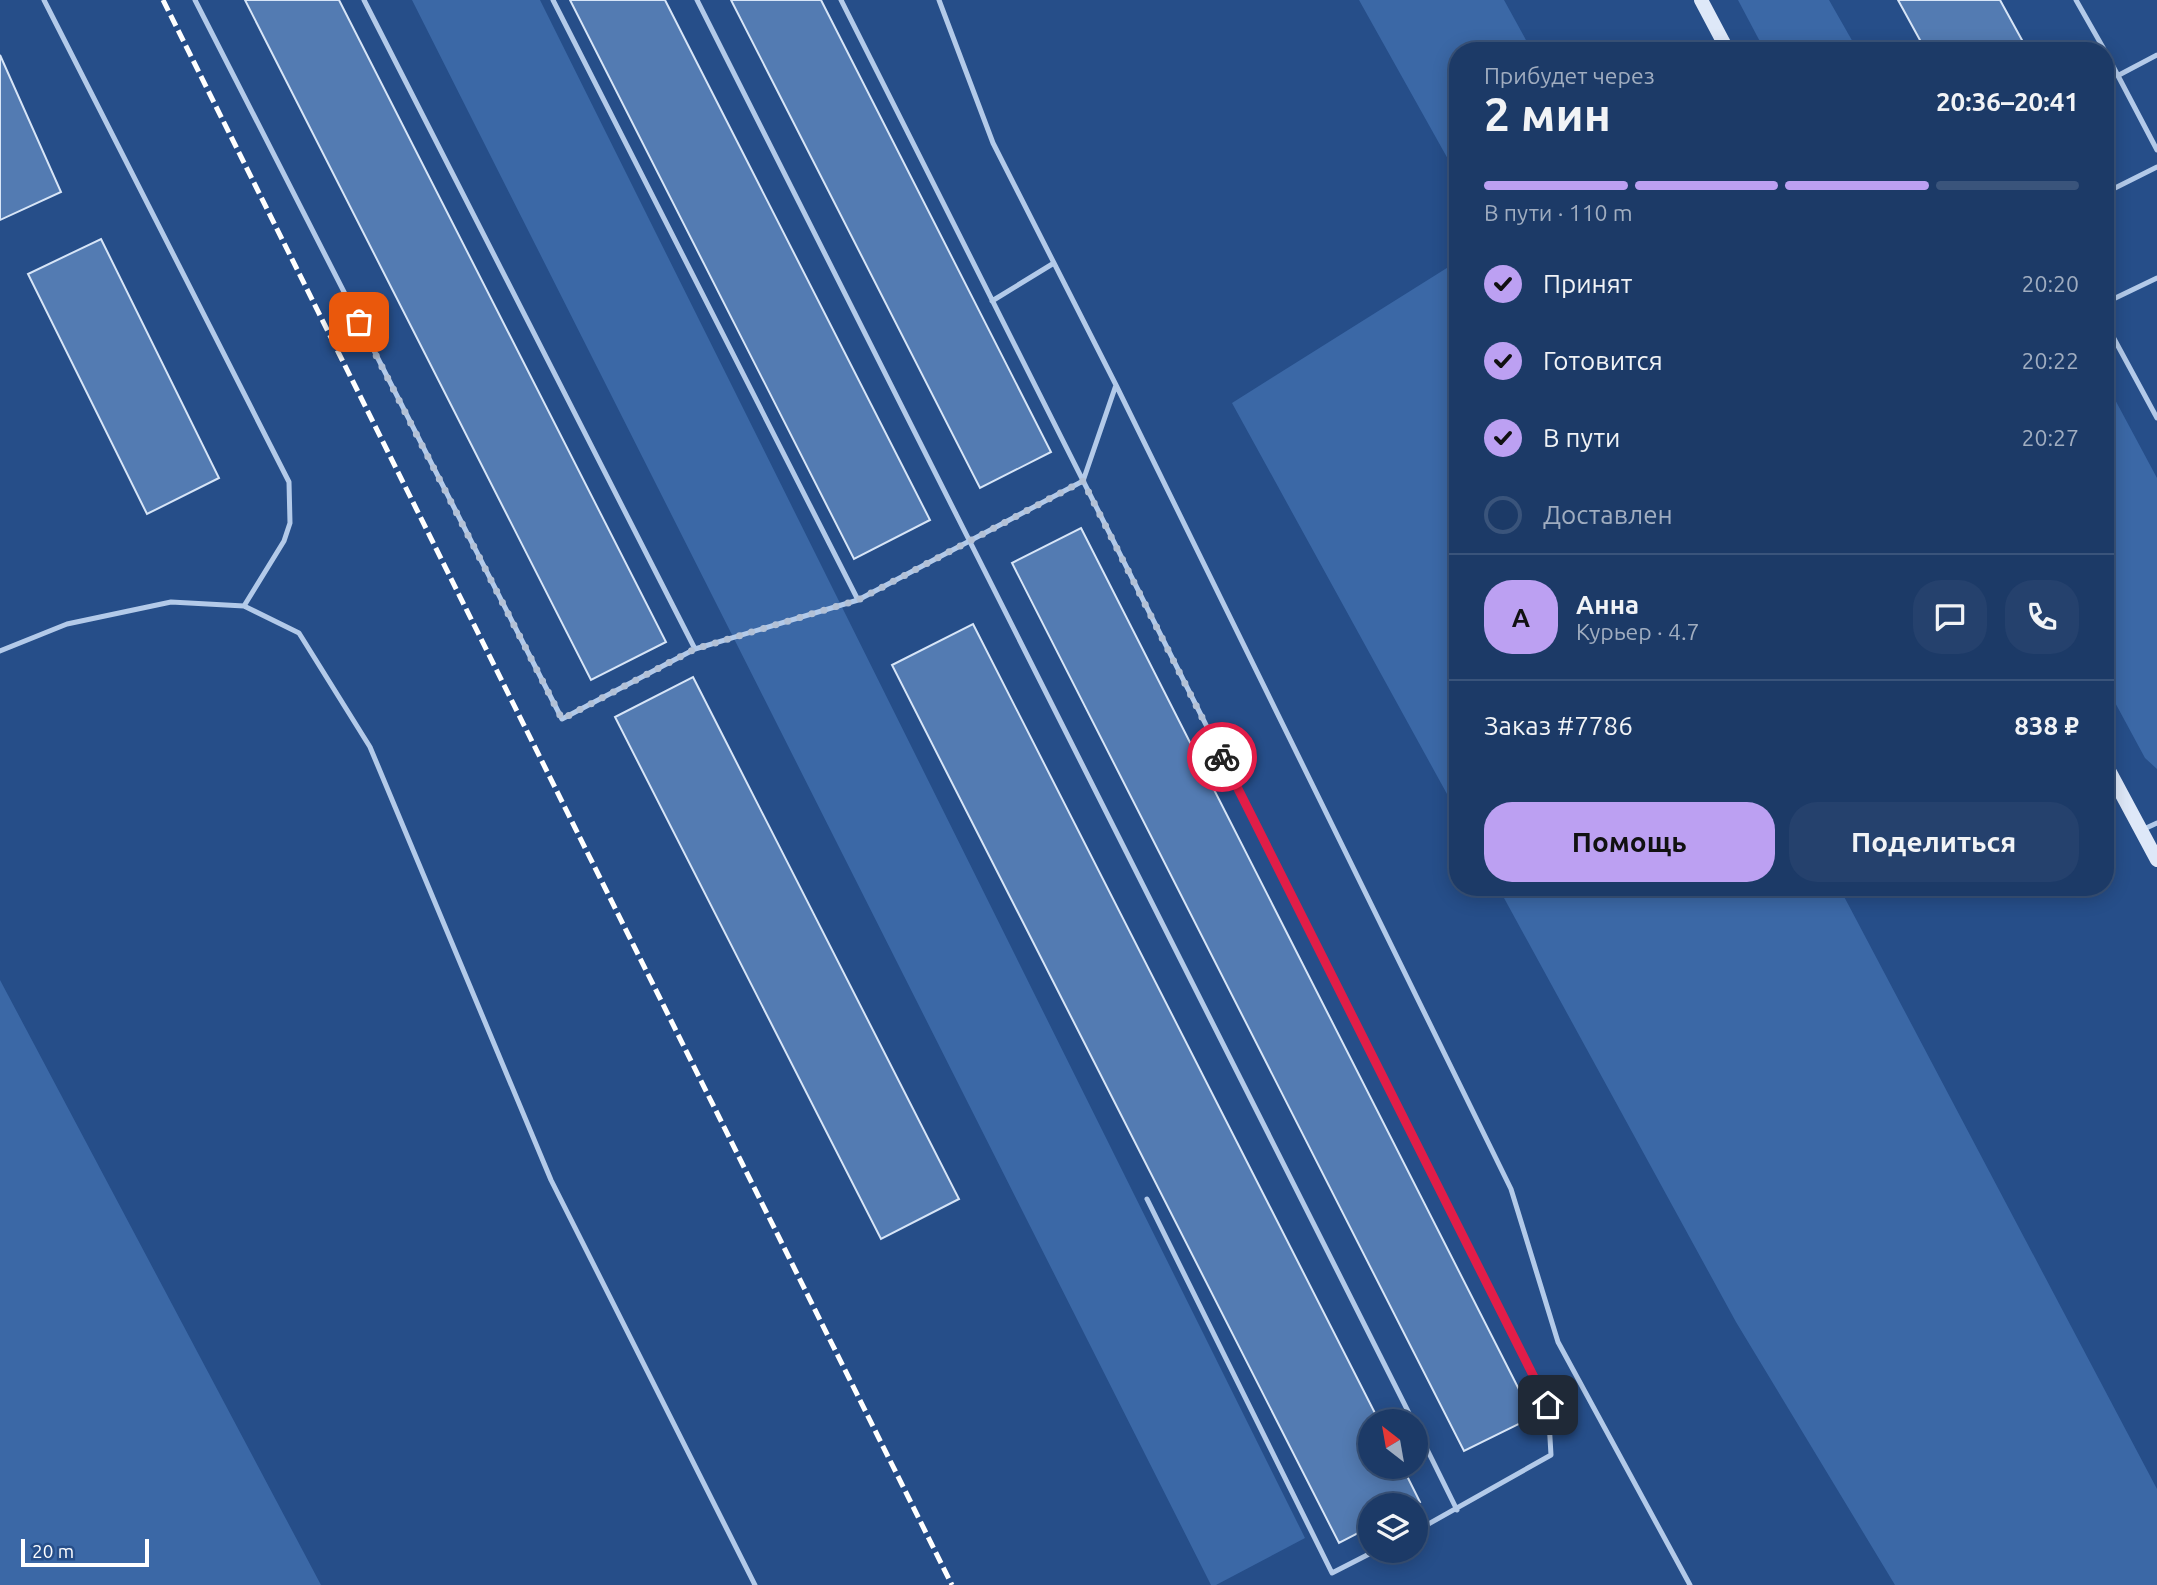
<!DOCTYPE html>
<html lang="ru">
<head>
<meta charset="utf-8">
<style>
	:root { --surface:#1c3a67; --page:#25416d; --text:#f1f3f6; --muted:#a0adc0; --line:#3a547b; --accent:#bca0f2 }
	body { margin:0; font-family:Ubuntu,sans-serif; background:var(--page); color:var(--text); height:100vh; display:flex; flex-direction:column; font-size:26px; white-space:nowrap }
	* { box-sizing:border-box; margin:0 }
	p { font-size:23px; color:var(--muted) }
	.icon { flex:none; width:38px; height:38px; fill:none; stroke:currentColor; stroke-width:2; stroke-linecap:round; stroke-linejoin:round }
	.map { position:relative; flex:1; overflow:hidden }
	.details { position:absolute; left:1449px; top:42px; width:665px; height:854px; display:flex; flex-direction:column; background:var(--surface); border-radius:28px; box-shadow:0 4px 18px #0003,0 0 0 2px var(--line) }
	.details>* { flex:none }
	.needle { width:46px; rotate:329deg }
	.tools { position:absolute; left:1358px; top:1409px; display:grid; gap:14px }
	.tools a { display:grid; place-items:center; width:70px; height:70px; border-radius:50%; background:var(--surface); box-shadow:0 4px 18px #0003,0 0 0 2px var(--line); font-size:35px }
	.scale { position:absolute; left:21px; bottom:18px; width:128px; box-sizing:border-box; padding-left:7px; border:4px solid #fff; border-top:0; font-size:19px; line-height:24px; white-space:nowrap; color:#fff; -webkit-text-stroke:5px #264e89; paint-order:stroke }
	.pin { position:absolute; display:grid; place-items:center; width:60px; height:60px; color:#fff; margin:-30px; border-radius:14px; box-shadow:0 4px 10px #0006 }
	.courier { position:absolute; display:grid; place-items:center; width:70px; height:70px; margin:-35px; border:5px solid #e11d48; border-radius:50%; background:#fff; color:#222; box-shadow:0 2px 9px #0007 }
	.headline em { font-style:normal; font-weight:700 }
	.headline div { display:flex; flex-direction:column-reverse }
	.headline { display:flex; align-items:center; justify-content:space-between; height:119px; padding:0 35px }
	h1 { font-size:46px; font-weight:700; line-height:52px }
	.bar { display:grid; grid-template-columns:repeat(4,1fr); gap:10px 7px; align-content:center; height:84px; padding:0 35px }
	.bar i { height:9px; border-radius:5px; background:var(--line) }
	.bar .selected { background:var(--accent) }
	.bar p { grid-column:span 4 }
	.line { display:flex; align-items:center; gap:18px; padding:0 35px; border-top:2px solid var(--line) }
	.line div { flex:1 }
	.round { display:grid; place-items:center; flex:none; width:74px; height:74px; border-radius:28px; background:var(--page) }
	ol { padding:0 35px; list-style:none }
	li { display:flex; align-items:center; gap:21px; height:77px }
	li p { margin-inline-start:auto }
	li .icon { padding:7px; border-radius:50%; background:var(--accent); color:#111; stroke-width:4 }
	li:last-child { color:var(--muted) }
	li i { width:38px; height:38px; border:4px solid var(--line); border-radius:50% }
	.cta { display:flex; gap:14px; margin-top:auto; padding:14px 35px }
	.cta a { flex:1; height:80px; border-radius:28px; background:var(--accent); color:#111; font-size:28px; font-weight:700; line-height:80px; text-align:center }
	.cta a+a { background:var(--page); color:var(--text) }
	.map>svg:first-child { display:block }
	.green { fill:#3b68a6 }
	.building { fill:#537bb2; stroke:#d7e5f7; stroke-width:2 }
	.lines { fill:none; stroke-linecap:round; stroke-linejoin:round }
	.lane { stroke:#b3cae9; stroke-width:5 }
	.secondary { stroke:#dee8f8; stroke-width:14 }
	.rail { stroke:#fff; stroke-width:5; stroke-dasharray:12 5; stroke-linecap:butt }
	.done { stroke:#b3c1d6; stroke-width:7; stroke-dasharray:0 12.6 }
	.route { stroke:#e11d48; stroke-width:9 }
</style>
</head>
<body>
<div class="map">
<svg width="2157" height="1585" viewBox="0 0 2157 1585">
	<rect width="100%" height="100%" fill="#264e89"/>
	<path class="green" d="M 412,0 L 540,0 L 1305,1538 L 1216,1585 L 1211,1585 Z
		M 1359,0 L 1504,0 L 1532,51 L 1458,51 L 1458,177 Z
		M 1738,0 L 1829,0 L 1858,51 L 1765,51 Z
		M 1458,261 L 1458,814 L 1232,403 Z
		M 2105,381 L 2157,478 L 2157,769 L 2145,758 L 2105,684 Z
		M 1498,887 L 1839,887 L 2157,1489 L 2157,1585 L 1895,1585 L 1736,1322 Z
		M 0,980 L 321,1585 L 0,1585 Z"/>
	<path class="building" d="M 245,0 L 339,0 L 666,642 L 591,680 Z
		M 570,0 L 665,0 L 930,520 L 854,559 Z
		M 731,0 L 821,0 L 1051,452 L 980,488 Z
		M 1898,0 L 2000,0 L 2028,51 L 1926,51 Z
		M 0,55 L 61,192 L 0,220 Z
		M 101,239 L 219,478 L 147,514 L 28,274 Z
		M 1081,528 L 1533,1417 L 1464,1451 L 1012,563 Z
		M 973,624 L 1379,1421 L 1370,1421 L 1370,1466 L 1402,1466 L 1420,1502 L 1414,1505 L 1370,1505 L 1370,1527 L 1339,1543 L 892,665 Z
		M 693,677 L 959,1199 L 881,1239 L 615,717 Z"/>
	<g class="lines">
		<path class="lane" d="M 44,0 L 289,482 L 290,523 L 284,541 L 244,606
			M 195,0 L 562,719 L 695,649 L 858,600
			M 364,0 L 695,649
			M 553,0 L 858,600 L 1083,481 L 1116,385
			M 697,0 L 1413,1421
			M 841,0 L 1548,1404 L 1551,1455 L 1416,1531
			M 939,0 L 993,143 L 1116,385 L 1511,1189 L 1558,1342 L 1690,1585
			M 2076,0 L 2105,51
			M 2105,51 L 2157,150
			M 2119,75 L 2157,55
			M 2105,193 L 2157,167
			M 992,301 L 1054,263
			M 2105,303 L 2157,278
			M 2105,322 L 2157,418
			M 0,651 L 67,624 L 171,602 L 244,606 L 299,633 L 370,747 L 551,1180 L 755,1585
			M 2144,829 L 2157,823
			M 1147,1199 L 1332,1573 L 1377,1550
			M 1416,1427 L 1457,1510"/>
		<path class="secondary" d="M 1701,0 L 1728,51
			M 2105,763 L 2157,860"/>
		<path class="rail" d="M 163,0 L 952,1585"/>
	</g>
	<g class="lines">
		<path class="done" d="M 359,322 L 562,719 L 695,649 L 858,600 L 1083,481 L 1222,757"/>
		<path class="route" d="M 1222,757 L 1548,1405"/>
	</g>
</svg>
<div class="tools">
<a><svg class="needle" viewBox="-14 -14 28 28"><path d="M0-13l5 13h-10z" fill="#e53935"/><path d="M0 13l5-13h-10z" fill="#a0adc0"/></svg></a>
<a><svg class="icon" aria-label="layers" viewBox="0 0 24 24"><path d="M12 4l9 5-9 5-9-5zM3 14l9 5 9-5"/></svg></a>
</div>
<div class="scale">20 m</div>
<div class="pin" style="left:359px;top:322px;background:#ea580c"><svg class="icon" aria-label="bag" viewBox="0 0 24 24"><path d="M5 8h14l-1 12H6zM9 8a3 3 0 0 1 6 0"/></svg></div>
<div class="pin" style="left:1548px;top:1405px;background:#1f2937"><svg class="icon" aria-label="home" viewBox="0 0 24 24"><path d="M3 11l9-7 9 7M6 9v11h12V9"/></svg></div>
<div class="courier" style="left:1222px;top:757px"><svg class="icon" aria-label="bike" viewBox="0 0 24 24"><circle cx="6" cy="16" r="4"/><circle cx="18" cy="16" r="4"/><path d="M6 16l4-8h5l3 8M10 8l3 8H6M13 5h3"/></svg></div>
<section class="details">
<div class="headline"><div><h1>2 мин</h1><p>Прибудет через</p></div><em>20:36–20:41</em></div>
<div class="bar"><i class="selected"></i><i class="selected"></i><i class="selected"></i><i></i><p>В пути · 110 m</p></div>
<ol>
<li><svg class="icon" aria-label="check" viewBox="0 0 24 24"><path d="M5 12l5 5 9-10"/></svg>Принят<p>20:20</p></li>
<li><svg class="icon" aria-label="check" viewBox="0 0 24 24"><path d="M5 12l5 5 9-10"/></svg>Готовится<p>20:22</p></li>
<li><svg class="icon" aria-label="check" viewBox="0 0 24 24"><path d="M5 12l5 5 9-10"/></svg>В пути<p>20:27</p></li>
<li><i></i>Доставлен</li>
</ol>
<div class="line" style="height:126px"><b class="round" style="background:var(--accent);color:#111">А</b><div><b>Анна</b><p>Курьер · 4.7</p></div><a class="round"><svg class="icon" aria-label="chat" viewBox="0 0 24 24"><path d="M4 5h16v11H9l-5 4z"/></svg></a><a class="round"><svg class="icon" aria-label="phone" viewBox="0 0 24 24"><path d="M5 4h4l2 5-3 2q2 4 5 5l2-3 5 2v4C11 20 4 13 5 4z"/></svg></a></div>
<div class="line" style="height:91px"><div>Заказ #7786</div><b>838 ₽</b></div>
<div class="cta"><a>Помощь</a><a>Поделиться</a></div>
</section>
</div>
</body>
</html>
